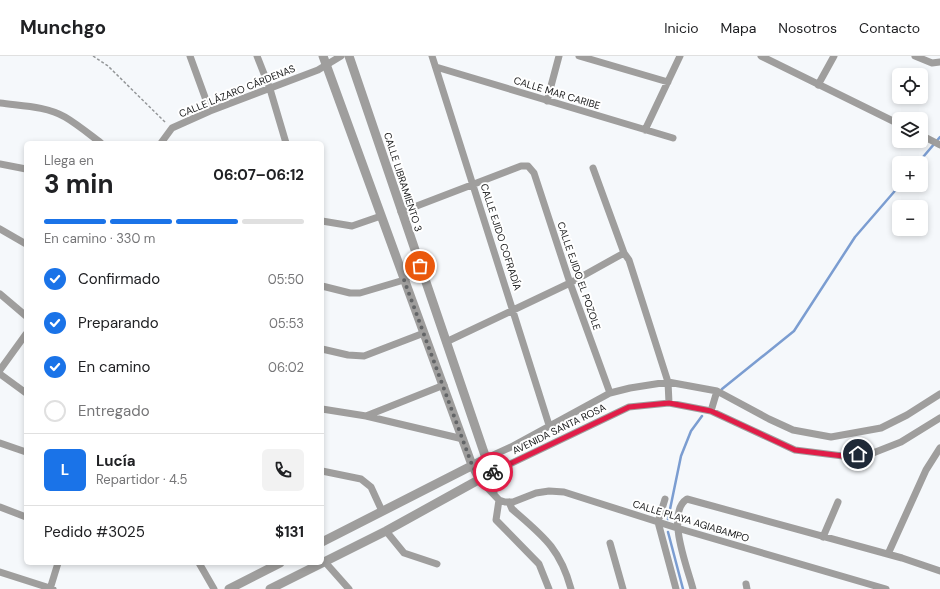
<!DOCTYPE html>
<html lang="es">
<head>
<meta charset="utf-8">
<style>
	:root { --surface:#fff; --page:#f2f2f2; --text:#202124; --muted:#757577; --line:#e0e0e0; --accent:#1a73e8 }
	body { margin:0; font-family:"DM Sans",sans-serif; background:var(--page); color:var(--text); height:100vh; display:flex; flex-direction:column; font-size:15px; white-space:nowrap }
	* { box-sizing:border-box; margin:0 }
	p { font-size:13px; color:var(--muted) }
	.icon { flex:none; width:22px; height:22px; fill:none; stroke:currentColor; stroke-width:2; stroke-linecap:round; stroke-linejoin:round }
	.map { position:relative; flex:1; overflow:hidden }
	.details { position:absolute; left:24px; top:85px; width:300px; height:424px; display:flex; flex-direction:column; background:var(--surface); border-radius:6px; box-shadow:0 2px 6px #0003 }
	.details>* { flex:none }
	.controls { position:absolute; left:892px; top:12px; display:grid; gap:8px }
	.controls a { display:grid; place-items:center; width:36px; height:36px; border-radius:6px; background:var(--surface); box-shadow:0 2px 6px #0003; font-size:20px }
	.pin { position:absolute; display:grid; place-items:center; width:34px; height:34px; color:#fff; margin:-17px; border:2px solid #fff; border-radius:50%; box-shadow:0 1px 4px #0007 }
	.courier { position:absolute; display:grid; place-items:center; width:40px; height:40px; margin:-20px; border:3px solid #e11d48; border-radius:50%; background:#fff; color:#222; box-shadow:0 1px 5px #0007 }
	.overview em { font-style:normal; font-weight:700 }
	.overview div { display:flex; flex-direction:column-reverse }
	.overview { display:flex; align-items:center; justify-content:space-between; height:68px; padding:0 20px }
	h1 { font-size:26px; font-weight:700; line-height:30px }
	.bar { display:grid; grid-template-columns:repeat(4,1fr); gap:6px 4px; align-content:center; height:48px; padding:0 20px }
	.bar i { height:5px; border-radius:3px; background:var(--line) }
	.bar .active { background:var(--accent) }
	.bar p { grid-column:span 4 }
	.line { display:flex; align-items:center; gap:10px; padding:0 20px; border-top:1px solid var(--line) }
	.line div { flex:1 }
	.round { display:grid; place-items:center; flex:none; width:42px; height:42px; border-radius:6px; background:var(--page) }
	ol { padding:0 20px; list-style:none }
	li { display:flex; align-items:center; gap:12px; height:44px }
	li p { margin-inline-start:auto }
	li .icon { padding:4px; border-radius:50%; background:var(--accent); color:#fff; stroke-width:4 }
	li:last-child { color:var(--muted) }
	li i { width:22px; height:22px; border:2px solid var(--line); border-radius:50% }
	header { display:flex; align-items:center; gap:24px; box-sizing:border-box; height:56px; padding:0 20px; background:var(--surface); border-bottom:1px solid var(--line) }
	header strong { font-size:19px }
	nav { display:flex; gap:22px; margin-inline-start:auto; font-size:14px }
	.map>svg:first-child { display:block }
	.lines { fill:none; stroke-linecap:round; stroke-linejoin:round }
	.stream { stroke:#7b9dd1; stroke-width:2.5 }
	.path { stroke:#949799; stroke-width:1.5; stroke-dasharray:3 2; stroke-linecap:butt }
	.minor { stroke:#9f9e9d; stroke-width:7 }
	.tertiary { stroke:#9f9e9d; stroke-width:9 }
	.done { stroke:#636567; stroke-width:4; stroke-dasharray:0 7.2 }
	.route { stroke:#e11d48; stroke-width:5 }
	.labels { text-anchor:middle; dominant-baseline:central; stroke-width:4; stroke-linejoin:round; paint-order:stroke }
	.street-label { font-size:10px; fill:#151617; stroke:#fff }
</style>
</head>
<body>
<header>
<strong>Munchgo</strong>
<nav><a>Inicio</a><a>Mapa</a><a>Nosotros</a><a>Contacto</a></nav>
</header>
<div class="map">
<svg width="940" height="533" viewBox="0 0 940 533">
	<rect width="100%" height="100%" fill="#f5f8fb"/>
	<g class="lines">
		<path class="stream" d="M 918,107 L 940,81
			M 722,333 L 794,275 L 855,181 L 900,129
			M 668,463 L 681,400 L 691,375 L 702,360
			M 668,476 L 683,533"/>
		<path class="path" d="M 93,0 L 108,10 L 166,67"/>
		<path class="minor" d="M 190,0 L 210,55
			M 257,0 L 270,33 L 286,87
			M 432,0 L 549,369
			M 579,0 L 668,26
			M 761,0 L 899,68
			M 915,0 L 932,7 L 940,6
			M 436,11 L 673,82
			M 818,29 L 834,0
			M 547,45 L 559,0
			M 0,47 C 21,50 46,50 65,61 C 77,68 89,78 101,87
			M 645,74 L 680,0
			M 921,79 L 940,89
			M 161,87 L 172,72 L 210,55 L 318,14 L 341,0
			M 0,108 L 26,113
			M 593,112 L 624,197 L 629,204 L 668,326 L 669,347
			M 401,156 L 521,110 L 528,110 L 534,117 L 570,227 L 610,337
			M 322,165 L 352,170 L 381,160
			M 0,173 L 26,188
			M 322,230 L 350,237 L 360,237 L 404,224 L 420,210
			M 0,238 L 26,260
			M 446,286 L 570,227 L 624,197
			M 322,293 L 348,299 L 364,300 L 424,277
			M 0,314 L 26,278
			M 0,318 L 26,337
			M 322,353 L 366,360 L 463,383
			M 711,355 L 717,335
			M 366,360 L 444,329
			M 0,387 L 26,396
			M 487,402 L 511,391 L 610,337 L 630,332 L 668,326 L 717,335 L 769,363 L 793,374 L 831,381 L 881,372 L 907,359 L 940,338
			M 322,415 L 361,423 L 371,431 L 382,455
			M 480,424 L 499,444 L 505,446 L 513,446 L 536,437 L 549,435 L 564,436 L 677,472 L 886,533
			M 494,437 L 491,417 L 629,351 L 669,347 L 711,355 L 795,394 L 843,400 L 873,397 L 901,386 L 940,362
			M 665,443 L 658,466 L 676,533
			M 499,444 L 496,464 L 539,508 L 549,533
			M 509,446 L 512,453 C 543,480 560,492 571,533
			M 0,451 L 26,461
			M 386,475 L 404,497 L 437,508
			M 823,481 L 838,446
			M 610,487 L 623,533
			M 888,498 L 926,414 L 940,392
			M 325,506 L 349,533
			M 199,507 L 214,533
			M 0,516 L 53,533
			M 746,528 L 747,533
			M 50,533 L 58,507
			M 693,533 C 688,513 665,457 687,443 L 902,502 L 940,515"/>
		<path class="tertiary" d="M 323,0 L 472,409 L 480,424
			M 322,486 L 487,402
			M 229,533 L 280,507
			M 270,533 L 386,475 L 491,417 L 349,0"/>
	</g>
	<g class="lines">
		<path class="done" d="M 420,210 L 404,224 L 472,409 L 480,424 L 493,416"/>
		<path class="route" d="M 493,416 L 629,351 L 669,347 L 711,355 L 795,394 L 843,400 L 858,398"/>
	</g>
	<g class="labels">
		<g class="street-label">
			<text transform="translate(237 35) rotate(-22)">CALLE LÁZARO CÁRDENAS</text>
			<text transform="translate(557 37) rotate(17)">CALLE MAR CARIBE</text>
			<text transform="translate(403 126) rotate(72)">CALLE LIBRAMIENTO 3</text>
			<text transform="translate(501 181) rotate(72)">CALLE EJIDO COFRADÍA</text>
			<text transform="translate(579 220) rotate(71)">CALLE EJIDO EL POZOLE</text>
			<text transform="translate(559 373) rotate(-26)">AVENIDA SANTA ROSA</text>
			<text transform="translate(691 465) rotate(17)">CALLE PLAYA AGIABAMPO</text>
		</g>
	</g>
</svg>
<div class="controls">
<a><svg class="icon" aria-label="locate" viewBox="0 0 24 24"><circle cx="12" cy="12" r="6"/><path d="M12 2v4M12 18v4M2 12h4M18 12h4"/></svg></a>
<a><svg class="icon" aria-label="layers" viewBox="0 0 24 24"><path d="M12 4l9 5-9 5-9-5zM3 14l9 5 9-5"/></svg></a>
<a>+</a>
<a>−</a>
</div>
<div class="pin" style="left:420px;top:210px;background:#ea580c"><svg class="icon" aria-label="bag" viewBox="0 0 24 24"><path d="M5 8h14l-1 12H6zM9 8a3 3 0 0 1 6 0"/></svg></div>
<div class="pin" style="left:858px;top:398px;background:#1f2937"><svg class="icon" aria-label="home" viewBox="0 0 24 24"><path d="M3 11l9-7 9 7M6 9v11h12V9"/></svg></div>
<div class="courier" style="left:493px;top:416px"><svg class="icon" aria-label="bike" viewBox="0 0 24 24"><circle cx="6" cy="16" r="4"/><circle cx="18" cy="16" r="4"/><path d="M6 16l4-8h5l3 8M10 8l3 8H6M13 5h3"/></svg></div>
<section class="details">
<div class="overview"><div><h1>3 min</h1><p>Llega en</p></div><em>06:07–06:12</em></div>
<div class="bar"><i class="active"></i><i class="active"></i><i class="active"></i><i></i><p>En camino · 330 m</p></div>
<ol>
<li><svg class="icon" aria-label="check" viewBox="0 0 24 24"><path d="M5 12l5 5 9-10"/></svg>Confirmado<p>05:50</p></li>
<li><svg class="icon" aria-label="check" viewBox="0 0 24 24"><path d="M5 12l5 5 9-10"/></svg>Preparando<p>05:53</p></li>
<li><svg class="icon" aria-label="check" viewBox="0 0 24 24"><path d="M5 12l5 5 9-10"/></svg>En camino<p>06:02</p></li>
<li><i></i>Entregado</li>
</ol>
<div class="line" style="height:72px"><b class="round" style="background:var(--accent);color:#fff">L</b><div><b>Lucía</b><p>Repartidor · 4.5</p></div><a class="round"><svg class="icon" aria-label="phone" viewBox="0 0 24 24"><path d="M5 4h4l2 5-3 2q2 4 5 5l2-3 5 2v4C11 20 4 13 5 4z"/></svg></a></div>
<div class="line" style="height:52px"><div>Pedido #3025</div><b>$131</b></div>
</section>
</div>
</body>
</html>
